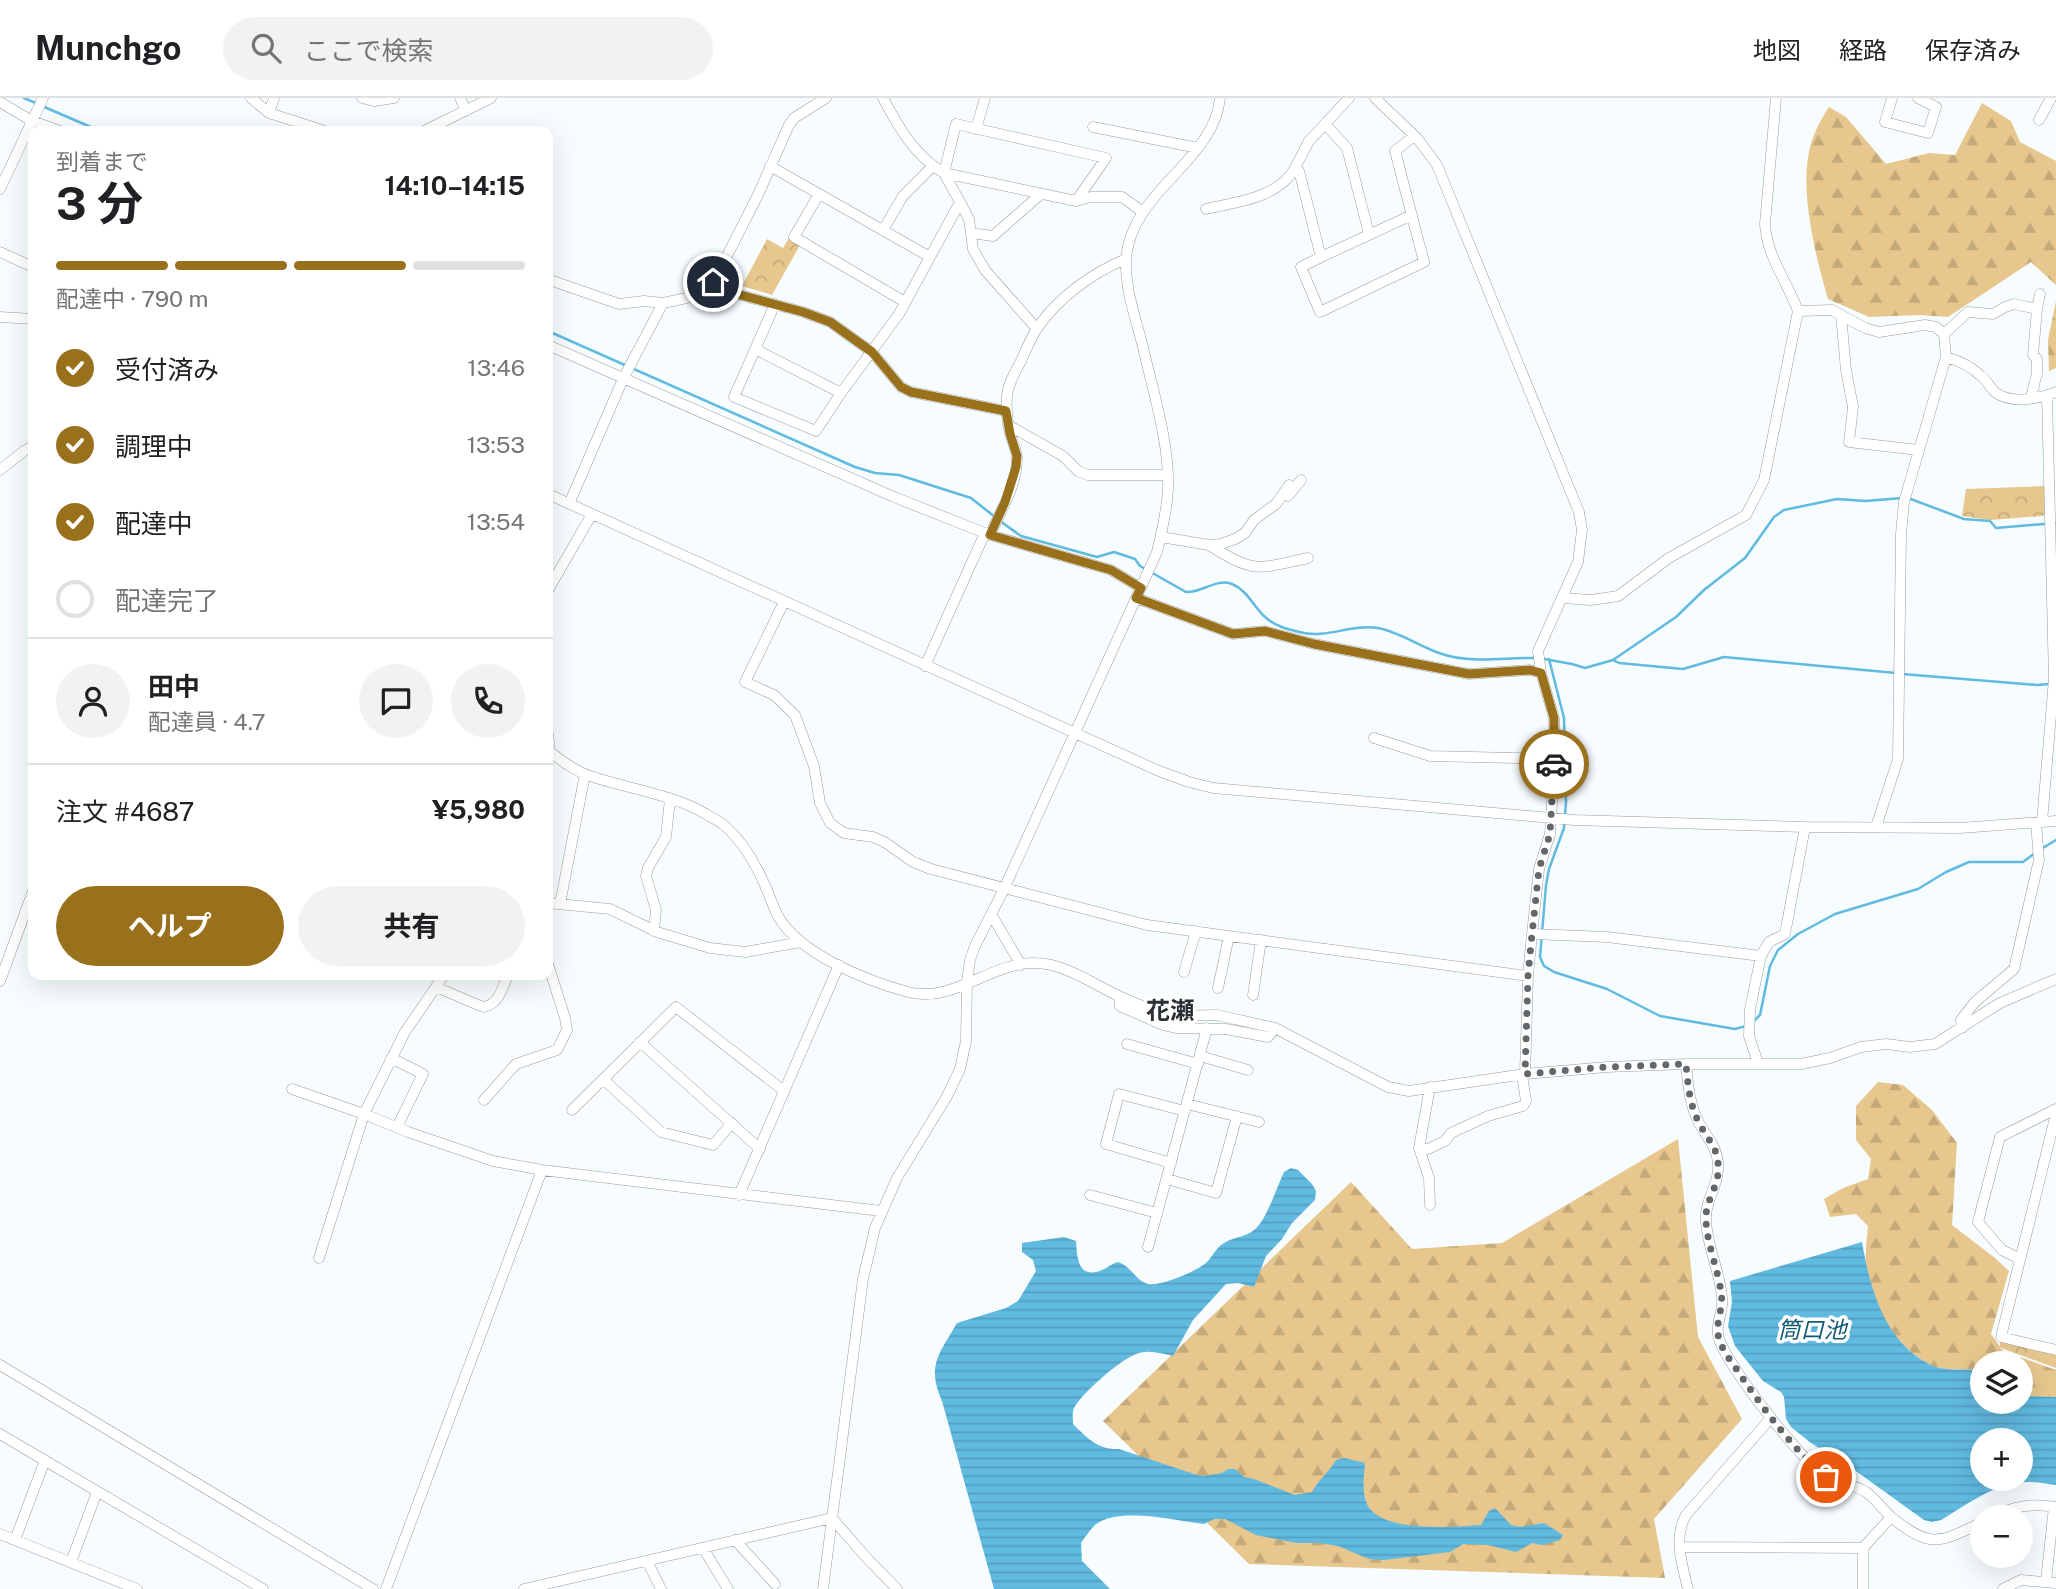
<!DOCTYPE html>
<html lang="ja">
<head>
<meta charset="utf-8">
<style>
	:root { --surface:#fff; --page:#f2f2f2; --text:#202124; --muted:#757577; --line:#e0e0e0; --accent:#99711d }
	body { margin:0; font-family:"Public Sans","Noto Sans JP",sans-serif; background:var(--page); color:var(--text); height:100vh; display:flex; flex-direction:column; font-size:26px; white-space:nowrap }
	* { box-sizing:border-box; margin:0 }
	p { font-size:23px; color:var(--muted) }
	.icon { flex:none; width:38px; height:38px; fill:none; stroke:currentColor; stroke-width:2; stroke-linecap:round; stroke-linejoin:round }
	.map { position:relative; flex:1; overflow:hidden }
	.side { position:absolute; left:28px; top:28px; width:525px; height:854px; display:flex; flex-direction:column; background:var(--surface); border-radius:14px; box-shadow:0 7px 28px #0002 }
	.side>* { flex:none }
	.buttons { position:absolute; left:1970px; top:1253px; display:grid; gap:14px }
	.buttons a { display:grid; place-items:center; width:63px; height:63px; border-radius:50%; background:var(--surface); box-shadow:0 7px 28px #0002; font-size:35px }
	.pin { position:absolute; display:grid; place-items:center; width:60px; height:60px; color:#fff; margin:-30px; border:4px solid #fff; border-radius:50%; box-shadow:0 2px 7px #0007 }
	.courier { position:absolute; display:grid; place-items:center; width:70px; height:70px; margin:-35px; border:5px solid #99711d; border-radius:50%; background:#fff; color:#222; box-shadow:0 2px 9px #0007 }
	.headline em { font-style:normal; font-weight:700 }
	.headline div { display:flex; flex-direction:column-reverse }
	.headline { display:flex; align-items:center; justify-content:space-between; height:119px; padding:0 28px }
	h1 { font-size:46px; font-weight:700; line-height:52px }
	.bar { display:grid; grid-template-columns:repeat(4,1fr); gap:10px 7px; align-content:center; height:84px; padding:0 28px }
	.bar i { height:9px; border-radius:5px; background:var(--line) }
	.bar .current { background:var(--accent) }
	.bar p { grid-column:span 4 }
	.line { display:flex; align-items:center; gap:18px; padding:0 28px; border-top:2px solid var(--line) }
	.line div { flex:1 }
	.round { display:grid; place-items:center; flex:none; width:74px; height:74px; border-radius:37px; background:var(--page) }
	ol { padding:0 28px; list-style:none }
	li { display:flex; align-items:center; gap:21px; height:77px }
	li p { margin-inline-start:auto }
	li .icon { padding:7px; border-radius:50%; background:var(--accent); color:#fff; stroke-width:4 }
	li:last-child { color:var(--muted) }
	li i { width:38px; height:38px; border:4px solid var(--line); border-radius:50% }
	.button { display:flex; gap:14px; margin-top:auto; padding:14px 28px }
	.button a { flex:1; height:80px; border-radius:42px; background:var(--accent); color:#fff; font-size:28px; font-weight:700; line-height:80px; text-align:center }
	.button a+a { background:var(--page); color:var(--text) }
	header { display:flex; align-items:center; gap:42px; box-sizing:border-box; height:98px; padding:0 35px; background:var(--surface); border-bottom:2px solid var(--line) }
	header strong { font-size:33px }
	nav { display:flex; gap:38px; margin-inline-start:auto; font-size:24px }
	.search { width:490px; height:63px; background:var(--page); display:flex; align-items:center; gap:18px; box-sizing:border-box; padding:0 24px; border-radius:38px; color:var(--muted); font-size:26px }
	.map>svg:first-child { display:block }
	.forest { fill:url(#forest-firs) }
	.park { fill:url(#park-crowns) }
	.water { fill:url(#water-rules); fill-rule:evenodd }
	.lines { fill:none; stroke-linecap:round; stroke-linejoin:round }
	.stream { stroke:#61bae0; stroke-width:2.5 }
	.minor-casing { stroke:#959da1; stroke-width:11 }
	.minor { stroke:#fff; stroke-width:10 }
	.done { stroke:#63676a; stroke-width:7; stroke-dasharray:0 12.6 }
	.route { stroke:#99711d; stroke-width:9 }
	.labels { text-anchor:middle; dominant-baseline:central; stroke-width:7; stroke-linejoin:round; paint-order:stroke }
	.water-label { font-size:23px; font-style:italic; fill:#125a74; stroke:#fff }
	.quarter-label { font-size:24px; font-weight:bold; fill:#292f32; stroke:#fff }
</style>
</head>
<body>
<header>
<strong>Munchgo</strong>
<div class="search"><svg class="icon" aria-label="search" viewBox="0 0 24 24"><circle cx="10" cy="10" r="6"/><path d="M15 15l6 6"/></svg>ここで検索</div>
<nav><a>地図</a><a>経路</a><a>保存済み</a></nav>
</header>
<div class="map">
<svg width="2056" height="1491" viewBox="0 0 2056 1491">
	<defs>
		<pattern id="forest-firs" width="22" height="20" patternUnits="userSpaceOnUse" patternTransform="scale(1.75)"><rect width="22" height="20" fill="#e7c78d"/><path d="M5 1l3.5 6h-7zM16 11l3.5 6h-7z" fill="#c5aa79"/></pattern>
		<pattern id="park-crowns" width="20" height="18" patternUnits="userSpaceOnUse" patternTransform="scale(1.75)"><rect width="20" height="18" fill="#e7c78d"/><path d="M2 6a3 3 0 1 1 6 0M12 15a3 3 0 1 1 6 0" fill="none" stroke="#c5aa79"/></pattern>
		<pattern id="water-rules" width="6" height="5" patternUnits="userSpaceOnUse" patternTransform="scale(1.75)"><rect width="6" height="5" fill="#61bae0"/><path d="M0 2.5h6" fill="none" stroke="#539fc0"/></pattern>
	</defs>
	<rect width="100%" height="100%" fill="#f7fcff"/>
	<path class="forest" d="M 1982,5 L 2011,23 L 2020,44 L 2056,63 L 2056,187 L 2031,164 L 1948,219 L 1920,217 L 1869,219 L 1828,201 C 1816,160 1800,96 1809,54 C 1812,39 1820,22 1829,9 L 1846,19 L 1886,66 L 1929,55 L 1955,57 Z
		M 2056,203 L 2056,270 L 2049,273 L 2048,242 Z
		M 1878,984 L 1903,987 L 1932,1012 L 1957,1045 L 1952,1127 L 1995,1160 L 2009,1173 L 1991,1236 L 2003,1253 L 2056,1272 L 2056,1299 L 2021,1298 L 2021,1265 L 1983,1265 L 1983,1278 L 1979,1272 C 1967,1271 1941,1273 1931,1267 C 1895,1250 1869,1204 1866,1165 C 1865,1153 1867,1140 1868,1128 L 1856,1116 L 1830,1119 L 1824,1101 L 1843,1090 L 1868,1081 L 1871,1061 L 1856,1042 L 1856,1008 Z
		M 1678,1041 L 1698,1239 L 1742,1321 L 1654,1421 L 1665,1480 L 1249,1466 L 1103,1323 L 1351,1084 L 1412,1151 L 1502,1145 Z"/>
	<path class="park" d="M 789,140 L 800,147 L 772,197 L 742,188 L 767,141 L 783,150 Z
		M 2045,388 L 2046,416 L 2042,418 L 1990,422 L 1962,418 L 1966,391 Z
		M 2000,1242 L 2056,1256 L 2056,1270 L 2004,1251 L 2000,1249 Z"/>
	<path class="water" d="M 1291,1070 L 1298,1072 L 1312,1086 L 1316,1093 L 1315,1102 L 1292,1125 L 1282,1141 L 1266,1158 L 1254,1189 L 1238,1185 L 1226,1186 L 1193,1222 L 1173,1258 C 1161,1255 1148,1251 1136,1256 C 1120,1262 1082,1295 1074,1310 C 1072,1315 1073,1320 1073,1326 C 1087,1340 1098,1352 1119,1351 L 1197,1377 L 1203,1378 L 1222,1375 L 1228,1371 L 1235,1371 L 1244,1379 L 1254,1381 L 1295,1397 L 1312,1394 C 1319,1381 1329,1374 1336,1362 L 1344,1360 L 1365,1365 C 1364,1378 1361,1396 1368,1408 C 1384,1435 1454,1429 1481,1427 L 1489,1413 L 1495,1410 L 1511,1427 L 1520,1429 L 1544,1425 L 1563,1437 L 1560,1442 L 1542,1447 L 1532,1445 L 1516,1454 L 1488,1447 L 1463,1446 L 1450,1454 L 1384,1462 L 1369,1461 L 1338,1448 L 1319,1445 L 1296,1445 L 1256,1437 L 1225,1421 L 1214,1421 L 1204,1426 C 1176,1423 1119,1408 1095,1427 C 1090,1432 1085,1439 1081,1445 L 1082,1463 L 1110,1491 L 994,1491 L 942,1303 C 926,1267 940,1255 957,1225 L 1006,1210 L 1018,1203 L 1036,1173 L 1033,1162 L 1022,1154 L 1022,1145 L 1064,1139 L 1076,1143 C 1077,1156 1077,1178 1096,1174 C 1103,1173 1111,1166 1118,1164 C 1131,1168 1136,1183 1148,1186 C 1160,1189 1200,1172 1208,1163 C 1214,1156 1217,1148 1226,1144 C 1239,1137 1248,1140 1259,1127 C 1269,1114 1277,1089 1284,1074 Z
		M 1862,1144 C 1870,1190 1884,1244 1931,1267 C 1941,1273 1967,1271 1979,1272 L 1983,1278 L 1983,1304 L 2021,1304 L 2021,1298 L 2056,1299 L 2056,1387 C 2047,1386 2037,1384 2028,1384 C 1996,1384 1968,1406 1941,1422 L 1932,1424 L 1924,1422 L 1853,1371 L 1811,1345 L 1791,1329 L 1786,1321 L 1784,1299 L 1781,1294 L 1763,1283 L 1735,1248 L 1728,1228 L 1732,1204 L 1730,1183 ZM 1983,1342 L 2021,1342 L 2021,1381 L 1983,1381 Z"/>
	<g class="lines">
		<path class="stream" d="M 24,0 L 36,5
			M 42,8 L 100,33
			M 548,233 L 855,369 L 875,375 L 899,377 L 971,400 L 995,419
			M 1908,400 L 1964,421 L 1990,423 L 1996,430 L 2056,425
			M 1000,423 L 1021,438 L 1097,459 L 1114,454 L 1135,461 L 1140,468 L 1186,494 C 1202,495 1216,480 1232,486 C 1247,492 1254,509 1265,519 C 1275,528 1287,531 1299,534 C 1328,541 1349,526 1378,530 C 1400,534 1420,549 1442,556 C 1472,566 1505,559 1537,560
			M 1544,561 L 1572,566 L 1585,570 L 1613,562 L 1676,519 L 1704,492 L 1745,460 L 1774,419 L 1784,412 L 1837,401 L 1866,403 L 1902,400
			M 1549,561 L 1564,620 L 1566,704 L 1564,730 L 1549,771 L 1546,787 L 1540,859 L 1544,868 L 1554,874 L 1607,891 L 1660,918 L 1735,931 L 1746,928
			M 1613,562 L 1619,565 L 1683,571 L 1724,559 L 1896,575
			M 1902,576 L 2037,587 L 2049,586
			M 2041,751 L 2056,742
			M 1752,925 L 1760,917 L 1770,868 L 1778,852 L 1798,836 L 1835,816 L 1918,791 L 1946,774 L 1969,764 L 2023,764 L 2035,755"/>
		<defs>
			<path id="minor" d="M 251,0 L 269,15 L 325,33
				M 362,0 L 374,3 L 394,0
				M 460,0 L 466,13
				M 883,0 C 899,30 914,57 944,75 L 956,26 L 1106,60 L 1076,103
				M 1349,0 L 1309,43 L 1295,70 L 1299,73 L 1321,159 L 1301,169 L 1320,214 L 1424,164 L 1395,53 L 1414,38
				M 1375,0 L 1417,40 L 1437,67 L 1579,414 L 1582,432 L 1578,464 L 1538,553 L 1541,575 L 1554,620 L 1555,661 L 1550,736 L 1539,771 L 1532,836 L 1528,878 L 1525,976
				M 1892,0 L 1885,24 L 1928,35 L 1936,9 L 1918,0
				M 0,4 L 32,23 L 60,33
				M 269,15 L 274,0
				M 2039,22 L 2051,0
				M 1325,26 L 1347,50 L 1369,136
				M 1093,29 L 1198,50
				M 976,31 L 985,0
				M 424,33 L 491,0
				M 770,68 L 930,159
				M 0,91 L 43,0
				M 819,96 L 794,139 L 905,204
				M 960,104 L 969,121 L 973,151 L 985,172 L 1037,231
				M 1206,111 C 1236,104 1279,100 1295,70
				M 883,132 L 903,98 L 933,68
				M 971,135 L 993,138 L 1041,96
				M 0,154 L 33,169
				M 1321,159 L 1412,117
				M 550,182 L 619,206 L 644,203 L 663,205
				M 711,189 L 803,214 L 830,224 L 872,254 L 901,289 L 911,294 L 1006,313
				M 775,206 L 734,299 L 816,333 L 841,295 L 899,216 L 960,104 L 944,75 L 1076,103 L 1091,99 L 1122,99 L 1143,114
				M 1798,213 L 1832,212 L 1865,230 L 1879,234 L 1925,227 L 1936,229 L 1944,236 L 1946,259 L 1904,404 L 1901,436 L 1898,661 L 1876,729
				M 1841,217 L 1846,272 L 1853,309 L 1849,344 L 1918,352
				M 0,219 L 33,221
				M 1944,236 L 1968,214 L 1993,216 L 2005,209 L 2014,206 L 2037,211
				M 548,247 L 894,399 L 990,437 L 1111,472 L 1141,490
				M 755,251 L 841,295
				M 1946,259 C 1960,263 1971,268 1981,278 C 1987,282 1990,290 1996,295 C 2012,306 2039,301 2056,294
				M 2031,299 L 2037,275 L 2037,261 L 2033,257 L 2037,211 L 2040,196
				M 1008,327 L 1063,358 L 1078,373 L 1088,377 L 1167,377
				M 0,372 L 24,353 L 33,348
				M 548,396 L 1159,673 L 1189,684 L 1213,690 L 1574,722 L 1805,729 L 1960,730 L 2056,723
				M 1288,398 L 1301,382
				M 569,406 L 623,281 L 663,205 L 705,196 L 711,189 L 758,97 L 789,27 L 794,20 L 826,0
				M 990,437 C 1000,414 1017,387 1017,361 C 1017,352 1012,344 1010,335 C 1007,323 1006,311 1007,298 C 1008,286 1015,274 1021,263 C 1026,252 1031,239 1038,229 C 1059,199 1092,175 1126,161
				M 1161,439 L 1209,447 L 1221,446 L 1235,441 L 1245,435 L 1254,422 L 1276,406 L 1289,387
				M 1209,447 C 1255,476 1256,471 1308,460
				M 548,492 L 592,416
				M 1136,500 L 1233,536 L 1265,533 L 1314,546 L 1469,576 L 1530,572 L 1541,575
				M 1563,500 L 1591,502 L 1618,498 L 1669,460 L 1746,417 L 1764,382 L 1798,213 C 1787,183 1767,159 1765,126 L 1776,0
				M 784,504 L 745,584 L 774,597 L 795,617 L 814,668 L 820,705 L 830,725 L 844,735 L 873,739 L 886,745 L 913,764 L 931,771 L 1147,827 L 1528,878
				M 925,568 L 985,435
				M 548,636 L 550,654 L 548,656
				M 1374,640 L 1430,658 L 1555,661
				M 550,654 C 562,663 575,673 590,678 C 629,691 671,696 706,716 C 712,720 719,723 724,727 C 741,742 754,763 763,783 C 769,795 772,807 778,818 C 799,856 867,883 908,894 C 953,906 991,864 1035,865 C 1064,865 1093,886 1119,898 L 1120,908 L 1163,927 L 1176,930 L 1226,931 L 1268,939 L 1275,930 L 1388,989 L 1409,993 L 1525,976 L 1607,969 L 1686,966 L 1801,966 L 1830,960 L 1861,949 L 1886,946 L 1910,949 L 1935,946 L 2000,905 L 2056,881
				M 2042,724 L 2054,581 L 2047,298
				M 548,805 L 610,811 L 657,834 L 710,850 L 745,854 L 801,844
				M 560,806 L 585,676
				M 991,816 L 1021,867
				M 654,833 L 656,812 L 646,778 L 648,770 L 666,739 L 670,701
				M 1532,836 L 1607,839 L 1761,858
				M 1184,874 L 1196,833
				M 444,877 L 405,934 L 364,1016 L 408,1034 L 493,1063 L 542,1072
				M 0,883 L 33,793
				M 436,889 L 483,909 C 499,907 502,890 508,877
				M 1218,890 L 1229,838
				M 1253,897 L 1261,842
				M 1119,898 L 1152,912 L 1173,918 L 1217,917 L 1275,930
				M 1962,930 L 1961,922 L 1975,904 L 2014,871 L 2039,762 L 2036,725
				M 640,944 L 760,1051
				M 1127,946 L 1198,966
				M 1200,958 L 1248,972
				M 391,960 L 423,976 L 397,1029
				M 1758,965 L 1749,938 L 1750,911 L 1761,858 L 1769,844 L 1785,836 L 1805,729
				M 1686,966 C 1688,986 1689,1004 1698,1023 C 1705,1037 1717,1048 1718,1065 C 1720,1086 1705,1101 1706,1121 C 1706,1145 1720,1174 1722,1199 C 1724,1212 1716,1224 1718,1236 C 1720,1260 1804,1366 1826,1379 C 1838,1386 1854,1386 1866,1394 C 1876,1401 1883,1412 1892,1420 C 1933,1452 1940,1444 1983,1424
				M 603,981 L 661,1034 L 713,1047 L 732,1025
				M 1430,989 L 1419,1050 L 1428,1051 L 1445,1043 L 1451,1035 L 1475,1024 L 1488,1018 L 1523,1008 L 1526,1003 L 1522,977
				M 292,991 L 364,1016 L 319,1160
				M 484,1002 L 516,966 L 557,952 L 567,932 L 565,920 L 548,866
				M 1187,1006 L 1259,1024
				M 572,1012 L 676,909 L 784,993
				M 2056,1016 L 2001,1239 L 2056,1252
				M 1419,1050 L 1429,1080 L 1430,1107
				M 1171,1065 L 1106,1046 L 1119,996 L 1185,1013
				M 1167,1081 L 1216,1095 L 1237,1018
				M 739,1097 L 839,867
				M 1090,1097 L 1157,1115
				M 1148,1149 L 1207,930
				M 2020,1161 L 2002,1152 L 1978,1124 L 2000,1039 L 2056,1011
				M 0,1267 L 373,1491
				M 0,1336 L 263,1491
				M 1992,1419 C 2014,1408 2031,1405 2056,1409
				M 832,1420 L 864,1457 L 897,1491
				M 0,1436 L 137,1491
				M 15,1442 L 45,1362
				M 735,1442 L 775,1486
				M 1680,1449 L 1863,1450 L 1891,1419
				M 703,1450 L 728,1491
				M 647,1463 L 661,1491
				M 71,1464 L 97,1394
				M 2046,1483 L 2054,1409
				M 386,1491 L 542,1072 L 881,1113
				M 524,1491 L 832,1420
				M 823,1491 L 863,1181 L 875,1130 L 897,1080 L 946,1000 L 960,971 L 966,943 L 967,885 L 970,862 L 975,848 L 1004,791 L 1157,454 C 1162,433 1167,413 1168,391 C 1170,346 1152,290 1142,245 C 1135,219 1125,190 1126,162 C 1130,93 1214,64 1220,0
				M 1688,1491 C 1682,1466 1673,1440 1686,1417 L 1770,1321
				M 1863,1491 L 1863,1450
				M 2003,1491 L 2021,1482 L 2056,1485"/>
		</defs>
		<use href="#minor" class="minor-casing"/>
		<use href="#minor" class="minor"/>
	</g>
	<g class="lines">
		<path class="done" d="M 1554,666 L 1550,736 L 1539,771 L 1532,836 L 1528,878 L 1525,976 L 1606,969 L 1686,966 C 1688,986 1689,1004 1698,1023 C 1705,1038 1717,1048 1718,1065 C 1721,1087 1705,1101 1706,1121 C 1706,1142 1718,1172 1721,1194 C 1724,1209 1716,1223 1718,1236 C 1720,1251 1733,1265 1741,1278 C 1766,1314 1792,1350 1826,1379"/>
		<path class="route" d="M 713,184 L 711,189 L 803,214 L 830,224 L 872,254 L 901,289 L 911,294 L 1006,313 L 1010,336 L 1017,358 L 1016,369 L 1005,404 L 990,437 L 1111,472 L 1141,490 L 1136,500 L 1233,536 L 1265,533 L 1314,546 L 1469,576 L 1530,572 L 1541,575 L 1554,620 L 1554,666"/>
	</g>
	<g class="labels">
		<g class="water-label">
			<text x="1812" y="1231">筒口池</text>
		</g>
		<g class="quarter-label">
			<text x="1170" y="912">花瀬</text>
		</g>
	</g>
</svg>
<div class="buttons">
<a><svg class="icon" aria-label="layers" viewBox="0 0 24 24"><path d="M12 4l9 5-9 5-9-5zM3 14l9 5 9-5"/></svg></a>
<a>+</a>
<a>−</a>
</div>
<div class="pin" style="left:1826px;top:1379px;background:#ea580c"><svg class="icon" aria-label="bag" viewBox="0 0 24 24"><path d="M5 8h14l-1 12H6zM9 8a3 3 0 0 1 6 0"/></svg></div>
<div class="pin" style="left:713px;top:184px;background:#1f2937"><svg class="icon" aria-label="home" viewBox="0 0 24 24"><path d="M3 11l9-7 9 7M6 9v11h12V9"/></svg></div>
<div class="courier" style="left:1554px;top:666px"><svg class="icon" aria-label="car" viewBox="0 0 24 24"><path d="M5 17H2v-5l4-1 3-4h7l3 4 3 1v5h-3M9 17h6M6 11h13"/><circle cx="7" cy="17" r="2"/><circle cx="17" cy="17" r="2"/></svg></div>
<section class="side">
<div class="headline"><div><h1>3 分</h1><p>到着まで</p></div><em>14:10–14:15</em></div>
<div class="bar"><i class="current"></i><i class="current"></i><i class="current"></i><i></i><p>配達中 · 790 m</p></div>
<ol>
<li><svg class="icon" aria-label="check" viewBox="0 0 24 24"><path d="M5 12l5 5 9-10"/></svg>受付済み<p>13:46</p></li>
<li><svg class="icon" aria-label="check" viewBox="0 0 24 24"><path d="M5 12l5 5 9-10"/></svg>調理中<p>13:53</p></li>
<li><svg class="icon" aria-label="check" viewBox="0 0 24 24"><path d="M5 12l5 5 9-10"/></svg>配達中<p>13:54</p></li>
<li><i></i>配達完了</li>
</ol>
<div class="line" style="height:126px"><a class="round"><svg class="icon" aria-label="person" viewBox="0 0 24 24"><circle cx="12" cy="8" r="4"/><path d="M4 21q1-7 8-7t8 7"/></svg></a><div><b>田中</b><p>配達員 · 4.7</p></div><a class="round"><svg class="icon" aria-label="chat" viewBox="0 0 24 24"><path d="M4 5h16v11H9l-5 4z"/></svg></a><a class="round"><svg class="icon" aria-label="phone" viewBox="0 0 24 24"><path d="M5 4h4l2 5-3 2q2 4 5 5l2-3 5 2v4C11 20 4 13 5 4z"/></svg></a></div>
<div class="line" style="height:91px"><div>注文 #4687</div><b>¥5,980</b></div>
<div class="button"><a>ヘルプ</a><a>共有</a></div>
</section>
</div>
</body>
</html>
